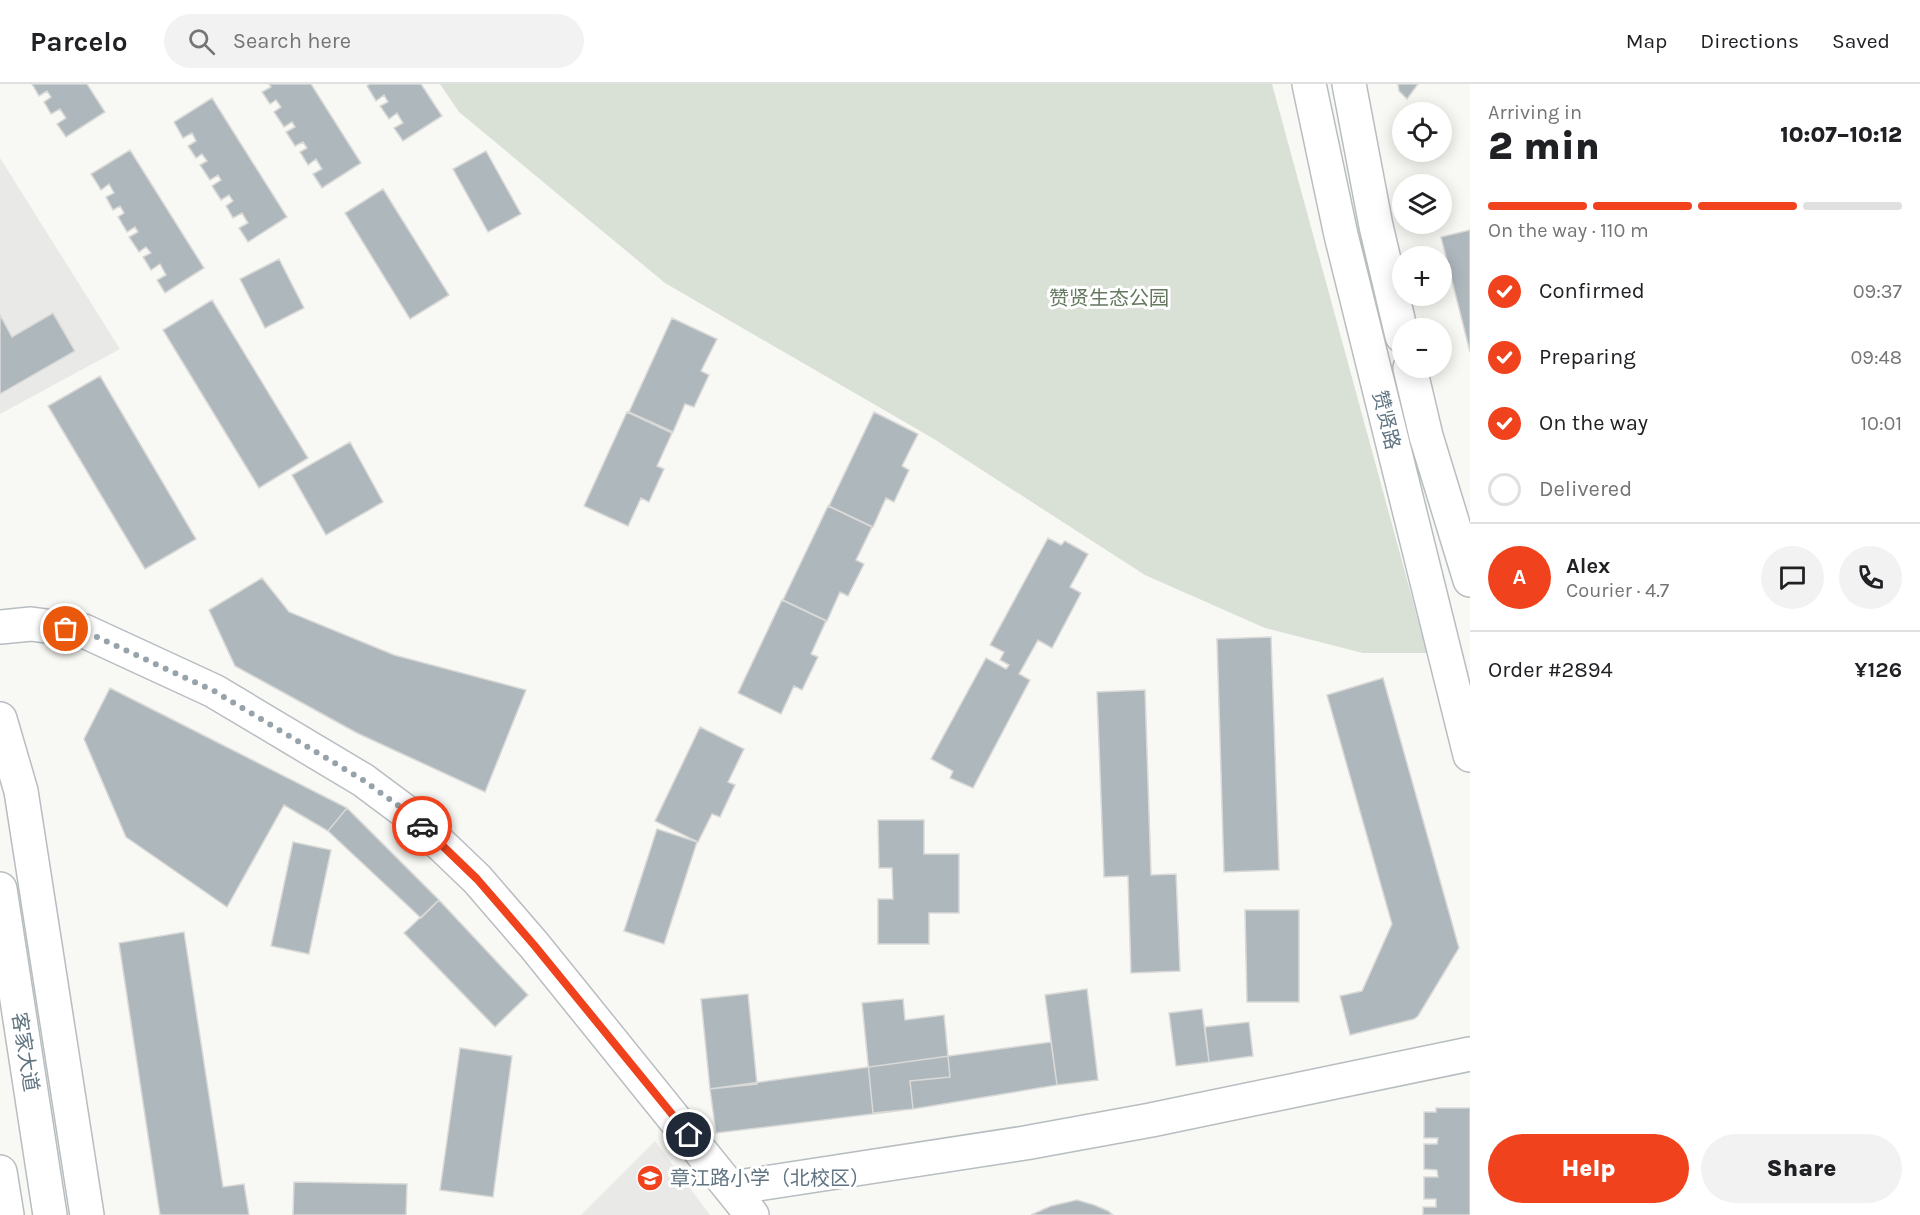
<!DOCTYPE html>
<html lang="en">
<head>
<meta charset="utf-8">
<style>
	:root { --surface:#fff; --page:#f2f2f2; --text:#202124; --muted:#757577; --line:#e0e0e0; --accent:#ef421d }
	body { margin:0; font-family:Karla,"Noto Sans SC",sans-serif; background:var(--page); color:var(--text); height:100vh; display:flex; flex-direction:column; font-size:22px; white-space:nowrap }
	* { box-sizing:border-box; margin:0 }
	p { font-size:20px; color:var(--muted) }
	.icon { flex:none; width:33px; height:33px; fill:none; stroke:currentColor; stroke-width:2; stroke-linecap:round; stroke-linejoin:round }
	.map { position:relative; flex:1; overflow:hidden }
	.details { display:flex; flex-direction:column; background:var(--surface); width:450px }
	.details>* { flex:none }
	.fabs { position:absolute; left:1392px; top:18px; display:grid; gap:12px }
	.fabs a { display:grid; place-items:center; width:60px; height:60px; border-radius:50%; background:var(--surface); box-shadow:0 3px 15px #0003; font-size:30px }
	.pin { position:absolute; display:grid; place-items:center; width:51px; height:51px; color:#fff; margin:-26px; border:3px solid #fff; border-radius:50%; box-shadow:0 2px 6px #0007 }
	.courier { position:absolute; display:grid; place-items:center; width:60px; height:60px; margin:-30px; border:4px solid #ef421d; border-radius:50%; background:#fff; color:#222; box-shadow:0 2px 8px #0007 }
	.head em { font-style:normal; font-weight:800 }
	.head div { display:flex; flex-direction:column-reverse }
	.head { display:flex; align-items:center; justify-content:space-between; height:102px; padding:0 18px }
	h1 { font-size:39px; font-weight:800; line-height:45px }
	.bar { display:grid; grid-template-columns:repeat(4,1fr); gap:9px 6px; align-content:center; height:72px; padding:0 18px }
	.bar i { height:8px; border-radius:4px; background:var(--line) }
	.bar .current { background:var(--accent) }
	.bar p { grid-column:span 4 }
	.line { display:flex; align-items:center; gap:15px; padding:0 18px; border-top:2px solid var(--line) }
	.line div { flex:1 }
	.round { display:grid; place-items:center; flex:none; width:63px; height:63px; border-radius:32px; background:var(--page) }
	ol { padding:0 18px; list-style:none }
	li { display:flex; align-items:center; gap:18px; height:66px }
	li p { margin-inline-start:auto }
	li .icon { padding:6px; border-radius:50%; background:var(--accent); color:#fff; stroke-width:4 }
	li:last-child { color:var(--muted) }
	li i { width:33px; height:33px; border:3px solid var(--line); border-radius:50% }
	.action { display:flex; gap:12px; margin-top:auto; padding:12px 18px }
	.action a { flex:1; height:69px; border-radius:36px; background:var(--accent); color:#fff; font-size:24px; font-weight:800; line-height:69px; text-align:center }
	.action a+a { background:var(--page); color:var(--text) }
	header { display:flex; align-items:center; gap:36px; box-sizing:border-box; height:84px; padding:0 30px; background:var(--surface); border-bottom:2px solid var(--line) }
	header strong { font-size:28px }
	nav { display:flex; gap:33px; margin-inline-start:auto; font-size:21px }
	.search { width:420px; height:54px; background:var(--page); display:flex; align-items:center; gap:15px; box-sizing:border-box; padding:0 21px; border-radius:33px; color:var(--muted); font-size:22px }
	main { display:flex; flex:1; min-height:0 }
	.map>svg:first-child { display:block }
	.built { fill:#e9e9e8 }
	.green { fill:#d9e0d5 }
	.building { fill:#aeb7bc; stroke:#d9d9d7; stroke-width:1.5 }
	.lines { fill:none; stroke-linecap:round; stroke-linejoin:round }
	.secondary-casing { stroke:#b7bdc1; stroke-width:36 }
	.primary-casing { stroke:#b8bdc0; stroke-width:36 }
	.secondary { stroke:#fff; stroke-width:33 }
	.primary { stroke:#fff; stroke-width:33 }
	.done { stroke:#96a3aa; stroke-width:6; stroke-dasharray:0 10.8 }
	.route { stroke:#ef421d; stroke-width:8 }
	.labels { text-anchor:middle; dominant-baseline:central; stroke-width:6; stroke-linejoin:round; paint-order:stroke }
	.park-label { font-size:20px; fill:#667960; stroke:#fff }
	.street-label { font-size:20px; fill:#617582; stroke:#fff }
	.poi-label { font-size:20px; fill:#617582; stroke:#fff; text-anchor:start }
</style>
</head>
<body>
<header>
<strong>Parcelo</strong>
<div class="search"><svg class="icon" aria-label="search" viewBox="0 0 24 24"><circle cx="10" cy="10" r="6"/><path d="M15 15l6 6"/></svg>Search here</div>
<nav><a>Map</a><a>Directions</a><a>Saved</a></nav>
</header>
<main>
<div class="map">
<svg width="1470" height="1131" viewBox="0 0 1470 1131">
	<rect width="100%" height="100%" fill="#f8f8f4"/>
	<path class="built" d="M 0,74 L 120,265 L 0,330 Z
		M 655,1057 L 710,1131 L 581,1131 Z"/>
	<path class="green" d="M 440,0 L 1272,0 L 1427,569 L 1363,569 L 1265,544 L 1145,491 L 934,355 L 665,199 L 459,28 Z"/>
	<path class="building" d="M 32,0 L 87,0 L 105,28 L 66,53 L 57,40 L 66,34 L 60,25 L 51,30 L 44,18 L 51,13 L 47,7 L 39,12 Z
		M 269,0 L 311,0 L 361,79 L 322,104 L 313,90 L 322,85 L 316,75 L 308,81 L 300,68 L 307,64 L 303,58 L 295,62 L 286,48 L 295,43 L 292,38 L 284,43 L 274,28 L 281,23 L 276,16 L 270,20 L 262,8 L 271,3 Z
		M 370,0 L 421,0 L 442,32 L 403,57 L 394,44 L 403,39 L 397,29 L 389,35 L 380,22 L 388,18 L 384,11 L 376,17 L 367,2 Z
		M 1398,0 L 1418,0 L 1407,15 L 1399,7 Z
		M 212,14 L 287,133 L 248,158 L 239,144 L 248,139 L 242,129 L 233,134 L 226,122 L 233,117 L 229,111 L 221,116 L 212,102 L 221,96 L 218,91 L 210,96 L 200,81 L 207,77 L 202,70 L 196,74 L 188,62 L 196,57 L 192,49 L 183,54 L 174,38 Z
		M 130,66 L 204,184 L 165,209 L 157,196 L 166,191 L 160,180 L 151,186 L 143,173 L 151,169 L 146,163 L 139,168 L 129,153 L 138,148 L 135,143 L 127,148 L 118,133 L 124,129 L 120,122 L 113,126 L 106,113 L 114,109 L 109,100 L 101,106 L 91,90 Z
		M 486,67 L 521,130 L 488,148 L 453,85 Z
		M 383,105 L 449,211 L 410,235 L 345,129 Z
		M 1470,146 L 1470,268 L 1441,153 Z
		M 279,175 L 304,224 L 265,244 L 240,195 Z
		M 212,216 L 308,374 L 259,404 L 163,246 Z
		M 53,229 L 75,267 L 0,310 L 0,231 L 12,253 Z
		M 672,234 L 717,255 L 701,287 L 709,291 L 694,323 L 685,320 L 673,348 L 629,328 Z
		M 100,292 L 196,455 L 145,485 L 48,322 Z
		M 627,328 L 672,349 L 657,382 L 664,385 L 649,418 L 641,414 L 628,442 L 584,422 Z
		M 874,328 L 918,350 L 902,382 L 909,386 L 894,418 L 886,414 L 873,443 L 829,422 Z
		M 350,358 L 383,418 L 326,451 L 292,391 Z
		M 828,422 L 872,443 L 856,476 L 864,480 L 848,512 L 840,508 L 827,537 L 783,516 Z
		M 1048,454 L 1061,461 L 1065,457 L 1088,470 L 1070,503 L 1081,509 L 1052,564 L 1038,556 L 1019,590 L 1030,596 L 973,704 L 950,694 L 953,687 L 931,675 L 986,574 L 1006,585 L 1009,581 L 1000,576 L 1004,568 L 990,561 Z
		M 262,494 L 289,528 L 394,571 L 526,606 L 485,708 L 357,649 L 235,582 L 209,526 Z
		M 782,516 L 826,537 L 811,570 L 818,573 L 802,606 L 794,602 L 781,630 L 738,609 Z
		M 1271,553 L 1279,786 L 1224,788 L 1217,555 Z
		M 1383,594 L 1459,864 L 1418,932 L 1414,935 L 1350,951 L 1340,912 L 1362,907 L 1392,840 L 1327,611 Z
		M 110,604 L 347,724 L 328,747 L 284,721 L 227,823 L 126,753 L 84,655 Z
		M 1145,606 L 1151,791 L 1176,790 L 1180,887 L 1131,889 L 1128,792 L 1104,793 L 1097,608 Z
		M 700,643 L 744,665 L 728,698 L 735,701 L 720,733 L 712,730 L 698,758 L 655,737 Z
		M 347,724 L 439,816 L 421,834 L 328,747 Z
		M 878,736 L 924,736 L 924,770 L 959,770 L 959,829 L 929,829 L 929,860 L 878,860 L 878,815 L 893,815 L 892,784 L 879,784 Z
		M 657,745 L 697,758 L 664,860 L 624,847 Z
		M 293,758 L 331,766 L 309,870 L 271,862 Z
		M 439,816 L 528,911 L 495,943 L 404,849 Z
		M 1245,826 L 1299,826 L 1299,918 L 1247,918 Z
		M 184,848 L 223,1103 L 244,1100 L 249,1131 L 160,1131 L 119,859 Z
		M 1087,905 L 1098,996 L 1057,1001 L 1045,911 Z
		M 748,910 L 757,1000 L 710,1005 L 701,915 Z
		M 903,915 L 905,936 L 944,931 L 950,993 L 910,997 L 913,1025 L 873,1029 L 862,919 Z
		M 1202,925 L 1209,978 L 1176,982 L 1169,929 Z
		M 1249,938 L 1253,972 L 1209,978 L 1205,943 Z
		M 1051,958 L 1057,1001 L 913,1025 L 716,1049 L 710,1005 Z
		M 460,964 L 512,972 L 493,1113 L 440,1106 Z
		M 1436,1024 L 1470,1024 L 1470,1131 L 1423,1131 L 1423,1123 L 1436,1123 L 1436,1115 L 1424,1115 L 1424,1093 L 1438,1093 L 1437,1086 L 1424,1085 L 1424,1060 L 1437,1060 L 1438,1054 L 1424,1054 L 1424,1028 L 1436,1028 Z
		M 294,1098 L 407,1100 L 406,1131 L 293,1131 Z
		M 1077,1116 L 1094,1121 L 1108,1127 L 1113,1131 L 1031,1131 L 1051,1122 Z"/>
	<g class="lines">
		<defs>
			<path id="secondary" d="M 0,543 L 31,540 L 84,547 L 214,607 L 363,696 L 410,731 L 477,795 L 534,861 L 752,1131
				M 0,635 L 21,707 L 87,1131
				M 732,1104 L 1025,1059 L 1151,1036 L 1470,970"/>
			<path id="primary" d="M 1309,0 L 1341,151 L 1470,671
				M 1349,0 L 1376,142 L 1402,252
				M 1410,284 L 1426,352 L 1470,496
				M 0,805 L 50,1131
				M 0,1088 L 7,1131"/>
		</defs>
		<use href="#secondary" class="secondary-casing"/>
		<use href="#primary" class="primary-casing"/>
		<use href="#secondary" class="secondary"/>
		<use href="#primary" class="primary"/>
	</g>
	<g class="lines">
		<path class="done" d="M 66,545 L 84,547 L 214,607 L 363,696 L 410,730 L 422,742"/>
		<path class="route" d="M 422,742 L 477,795 L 534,861 L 689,1051"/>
	</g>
	<defs>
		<symbol id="school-disc" viewBox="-11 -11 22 22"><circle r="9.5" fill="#ef421d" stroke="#fff"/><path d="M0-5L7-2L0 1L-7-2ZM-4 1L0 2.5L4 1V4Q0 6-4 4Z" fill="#fff"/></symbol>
	</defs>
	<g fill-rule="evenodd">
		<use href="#school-disc" x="635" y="1079" width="30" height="30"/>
	</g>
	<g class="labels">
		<g class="park-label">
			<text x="1109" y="214">赞贤生态公园</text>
		</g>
		<g class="street-label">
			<text transform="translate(1386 336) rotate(76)">赞贤路</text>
			<text transform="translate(25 968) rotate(81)">客家大道</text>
		</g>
		<g class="poi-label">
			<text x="670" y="1094">章江路小学（北校区）</text>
		</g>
	</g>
</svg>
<div class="fabs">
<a><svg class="icon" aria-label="locate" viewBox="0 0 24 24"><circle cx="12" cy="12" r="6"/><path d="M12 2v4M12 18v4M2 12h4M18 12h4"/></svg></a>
<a><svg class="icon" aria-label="layers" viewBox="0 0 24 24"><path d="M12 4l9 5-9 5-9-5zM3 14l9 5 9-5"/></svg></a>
<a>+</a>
<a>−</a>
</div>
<div class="pin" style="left:66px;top:545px;background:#ea580c"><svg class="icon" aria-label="bag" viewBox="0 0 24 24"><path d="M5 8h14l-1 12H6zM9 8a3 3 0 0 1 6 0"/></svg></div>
<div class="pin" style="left:689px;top:1051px;background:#1f2937"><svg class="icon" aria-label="home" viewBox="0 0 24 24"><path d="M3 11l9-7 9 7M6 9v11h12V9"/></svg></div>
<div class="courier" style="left:422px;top:742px"><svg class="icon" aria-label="car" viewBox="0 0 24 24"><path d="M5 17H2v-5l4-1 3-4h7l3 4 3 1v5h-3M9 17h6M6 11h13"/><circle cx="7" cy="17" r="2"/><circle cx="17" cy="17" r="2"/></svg></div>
</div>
<section class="details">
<div class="head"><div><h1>2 min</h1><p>Arriving in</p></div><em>10:07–10:12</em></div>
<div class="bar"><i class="current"></i><i class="current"></i><i class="current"></i><i></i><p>On the way · 110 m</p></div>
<ol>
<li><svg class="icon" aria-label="check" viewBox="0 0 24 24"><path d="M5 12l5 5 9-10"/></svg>Confirmed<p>09:37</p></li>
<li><svg class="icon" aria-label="check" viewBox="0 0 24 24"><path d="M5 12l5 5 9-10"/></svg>Preparing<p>09:48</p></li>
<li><svg class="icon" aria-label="check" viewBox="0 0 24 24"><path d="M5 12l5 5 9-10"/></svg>On the way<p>10:01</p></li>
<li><i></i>Delivered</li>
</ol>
<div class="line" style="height:108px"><b class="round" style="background:var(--accent);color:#fff">A</b><div><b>Alex</b><p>Courier · 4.7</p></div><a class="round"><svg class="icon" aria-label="chat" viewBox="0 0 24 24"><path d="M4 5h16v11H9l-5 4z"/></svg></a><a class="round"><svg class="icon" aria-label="phone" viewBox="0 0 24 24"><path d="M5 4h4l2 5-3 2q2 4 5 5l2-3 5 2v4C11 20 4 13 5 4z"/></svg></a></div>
<div class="line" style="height:78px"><div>Order #2894</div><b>¥126</b></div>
<div class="action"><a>Help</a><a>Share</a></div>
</section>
</main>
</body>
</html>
